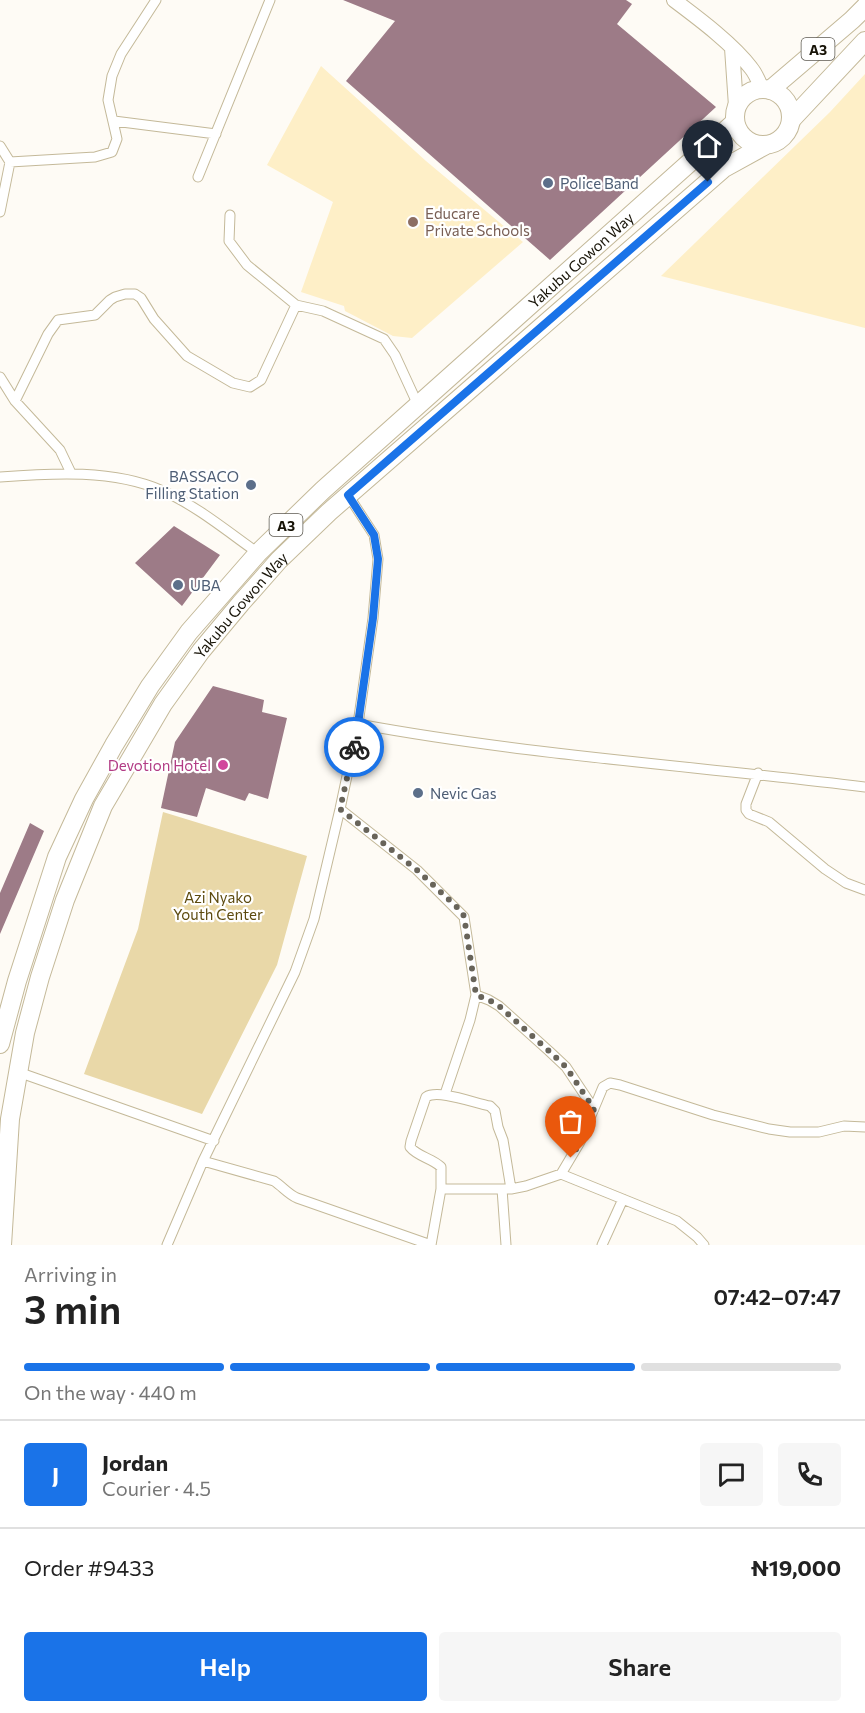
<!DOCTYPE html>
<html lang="en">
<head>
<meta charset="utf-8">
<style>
	:root { --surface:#fff; --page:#f6f6f6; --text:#222; --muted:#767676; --line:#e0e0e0; --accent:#1a73e8 }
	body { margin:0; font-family:Commissioner,sans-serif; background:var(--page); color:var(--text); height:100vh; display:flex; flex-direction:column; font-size:22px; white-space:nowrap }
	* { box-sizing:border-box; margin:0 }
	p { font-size:20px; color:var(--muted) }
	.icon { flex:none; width:33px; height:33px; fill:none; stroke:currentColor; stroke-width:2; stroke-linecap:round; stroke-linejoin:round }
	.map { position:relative; height:1245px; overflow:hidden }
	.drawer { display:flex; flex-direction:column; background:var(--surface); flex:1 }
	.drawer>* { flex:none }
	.pin { position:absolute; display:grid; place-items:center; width:51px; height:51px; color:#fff; margin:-62px -26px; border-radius:50% 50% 50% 0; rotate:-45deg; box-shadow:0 0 6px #0007 }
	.pin .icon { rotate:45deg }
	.courier { position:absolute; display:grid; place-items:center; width:60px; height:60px; margin:-30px; border:4px solid #1a73e8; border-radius:50%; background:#fff; color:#222; box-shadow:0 2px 8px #0007 }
	.summary em { font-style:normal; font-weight:600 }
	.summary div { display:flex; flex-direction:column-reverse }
	.summary { display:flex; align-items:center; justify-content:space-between; height:102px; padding:0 24px }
	h1 { font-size:39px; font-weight:600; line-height:45px }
	.bar { display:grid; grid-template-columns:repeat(4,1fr); gap:9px 6px; align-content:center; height:72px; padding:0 24px }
	.bar i { height:8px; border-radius:4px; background:var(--line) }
	.bar .selected { background:var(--accent) }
	.bar p { grid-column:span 4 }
	.line { display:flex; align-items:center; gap:15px; padding:0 24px; border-top:2px solid var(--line) }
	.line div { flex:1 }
	.round { display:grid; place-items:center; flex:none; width:63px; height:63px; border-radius:6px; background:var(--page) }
	.cta { display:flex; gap:12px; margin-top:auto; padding:12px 24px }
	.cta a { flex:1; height:69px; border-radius:6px; background:var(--accent); color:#fff; font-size:24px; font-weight:600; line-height:69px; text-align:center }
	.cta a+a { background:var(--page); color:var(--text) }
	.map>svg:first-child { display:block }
	.built { fill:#feefc7 }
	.green { fill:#e9d8a8 }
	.building { fill:#9d7b87 }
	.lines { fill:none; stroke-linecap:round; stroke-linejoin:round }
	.street-casing { stroke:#c4b999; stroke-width:11 }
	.secondary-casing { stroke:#c4b999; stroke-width:16 }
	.highway-casing { stroke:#c4b999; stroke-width:20 }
	.street { stroke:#fff; stroke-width:9 }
	.secondary { stroke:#fff; stroke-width:14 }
	.highway { stroke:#fff; stroke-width:18 }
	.done { stroke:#68645a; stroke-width:6; stroke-dasharray:0 10.8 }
	.route { stroke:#1a73e8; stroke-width:8 }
	.service-dot { fill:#5c6f8a; stroke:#fff; stroke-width:2 }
	.education-dot { fill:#8d6e63; stroke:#fff; stroke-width:2 }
	.hotel-dot { fill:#d1479c; stroke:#fff; stroke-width:2 }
	.labels { text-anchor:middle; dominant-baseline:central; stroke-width:4.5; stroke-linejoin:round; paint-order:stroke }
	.shield { fill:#fff; stroke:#5d5a51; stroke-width:1.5 }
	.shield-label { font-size:14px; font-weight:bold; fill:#171307 }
	.service-label { font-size:15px; fill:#4e5e75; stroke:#fff; text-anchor:start }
	.education-label { font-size:15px; fill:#785e54; stroke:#fff; text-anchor:start }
	.street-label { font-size:15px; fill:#171307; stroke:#fff }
	.hotel-label { font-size:15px; fill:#b23c85; stroke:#fff; text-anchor:end }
	.park-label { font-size:15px; fill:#5c4a0e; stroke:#fff }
</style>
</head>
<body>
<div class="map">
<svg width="865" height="1245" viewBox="0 0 865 1245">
	<rect width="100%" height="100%" fill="#fefbf5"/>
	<path class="built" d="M 321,66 L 426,161 L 523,242 L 412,338 L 393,336 L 345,311 L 344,306 L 301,292 L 333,202 L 267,165 Z
		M 865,74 L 865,328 L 661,276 L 830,112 Z"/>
	<path class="green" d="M 163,812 L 307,856 L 277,965 L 202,1114 L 84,1074 L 138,929 Z"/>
	<path class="building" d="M 343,0 L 626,0 L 632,4 L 617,24 L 716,107 L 550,260 L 346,81 L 395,21 Z
		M 174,526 L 220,555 L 182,606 L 135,563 Z
		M 213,686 L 264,700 L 262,712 L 287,718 L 268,799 L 249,793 L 245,801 L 206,788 L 197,817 L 161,808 L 175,742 Z
		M 30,823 L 44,831 L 0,934 L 0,893 Z"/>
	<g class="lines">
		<defs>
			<path id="street" d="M 114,121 L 216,134
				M 0,146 L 10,162 L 0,212
				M 10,162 L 95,157 L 112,152 L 117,139 L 108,100 L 112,76 L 121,54 L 156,0
				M 198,177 L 270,0
				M 230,215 L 229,241 L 247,265 L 296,305 L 323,311 L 384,339 L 395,355 L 418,405
				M 0,377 L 15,401 L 60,450 L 71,473
				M 15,401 L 48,334 L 58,320 L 95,315 L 110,300 L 115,297 L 125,294 L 135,294 L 141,298 L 154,319 L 187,356 L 233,383 L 250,387 L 261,380 L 296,305
				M 0,477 C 52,473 114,469 163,491 C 197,506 228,532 258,553
				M 358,724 C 526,755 696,766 865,787
				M 758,773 L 746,804 L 746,810 L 749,814 L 769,822 L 825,869 L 846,883 L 865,890
				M 340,809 L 417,870 L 464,917 L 476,995 L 470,1020 L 445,1094
				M 476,995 L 489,1000 L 499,1006 L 549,1051 L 566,1067 L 594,1109
				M 18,1072 L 214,1141
				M 203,1161 L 274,1181 C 283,1187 288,1194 297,1198 L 431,1245
				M 561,1174 L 677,1221 L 697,1237 L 704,1245
				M 441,1189 L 511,1189 L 526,1186 L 561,1174 L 580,1142 L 603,1087 L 610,1083 L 620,1085 L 713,1115 L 769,1129 L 790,1132 L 819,1132 L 844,1126 L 865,1127
				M 502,1189 L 506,1245
				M 167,1245 L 203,1161 L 295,972 L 314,919 L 340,809 L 358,724 L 373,618 L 378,559 L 374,535 L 348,495
				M 431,1245 L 441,1189 L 441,1167 C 432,1158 418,1157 410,1147 L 411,1141 L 426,1097 C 438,1089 474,1103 490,1106 L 495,1111 L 498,1127 L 503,1140 L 511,1189
				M 602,1245 L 623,1199"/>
			<path id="secondary" d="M 674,0 C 698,18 733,44 751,68 C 756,74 759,82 762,89
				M 732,48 L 736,106"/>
			<g id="highway">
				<circle cx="763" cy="117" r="28"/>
				<path d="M 770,90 L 852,20 L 865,7"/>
				<path d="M 791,120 L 865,41"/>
				<path id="s1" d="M 0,1044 L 17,981 L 57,857 L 84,799 L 114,745 L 150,686 L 189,632 L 258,553 L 323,490 L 735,122"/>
				<path id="s2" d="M 2,1245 L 10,1119 L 25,1033 L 40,977 L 65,900 L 103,806 L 163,704 L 201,651 L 241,603 L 279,560 L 329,512 L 724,168 L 764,146"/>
			</g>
		</defs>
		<use href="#street" class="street-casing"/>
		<use href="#secondary" class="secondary-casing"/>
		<use href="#highway" class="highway-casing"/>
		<use href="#street" class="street"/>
		<use href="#secondary" class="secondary"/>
		<use href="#highway" class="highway"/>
	</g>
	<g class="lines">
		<path class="done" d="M 354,747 L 340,809 L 417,870 L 459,909 L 464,916 L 476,995 L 489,1000 L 499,1006 L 549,1051 L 566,1067 L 594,1109 L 580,1142 L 571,1158"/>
		<path class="route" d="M 354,747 L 358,724 L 373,618 L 378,559 L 374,535 L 348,495 L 708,182"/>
	</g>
	<g class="service-dot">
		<circle cx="548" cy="183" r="6"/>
		<circle cx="251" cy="485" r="6"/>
		<circle cx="178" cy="585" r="6"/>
		<circle cx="418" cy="793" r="6"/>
	</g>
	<circle class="education-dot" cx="413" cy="222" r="6"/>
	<circle class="hotel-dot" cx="223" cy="765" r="6"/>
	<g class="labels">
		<g class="shield">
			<rect x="801.5" y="38" width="33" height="22" rx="4.5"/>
			<rect x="269.5" y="514" width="33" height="22" rx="4.5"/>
		</g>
		<g class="shield-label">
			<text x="818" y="49">A3</text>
			<text x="286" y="525">A3</text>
		</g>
		<g class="service-label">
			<text x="560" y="183">Police Band</text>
			<text x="239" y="476" text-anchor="end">BASSACO<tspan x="239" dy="17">Filling Station</tspan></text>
			<text x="190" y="585">UBA</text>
			<text x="430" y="793">Nevic Gas</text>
		</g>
		<g class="education-label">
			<text x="425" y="213">Educare<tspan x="425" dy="17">Private Schools</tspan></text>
		</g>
		<g class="street-label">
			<text stroke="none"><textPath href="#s1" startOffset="998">Yakubu Gowon Way</textPath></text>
			<text stroke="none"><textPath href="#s2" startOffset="698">Yakubu Gowon Way</textPath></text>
		</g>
		<g class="hotel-label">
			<text x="211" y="765">Devotion Hotel</text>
		</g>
		<g class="park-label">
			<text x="218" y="897">Azi Nyako<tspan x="218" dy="17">Youth Center</tspan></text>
		</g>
	</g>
</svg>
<div class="pin" style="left:571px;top:1158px;background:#ea580c"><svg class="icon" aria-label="bag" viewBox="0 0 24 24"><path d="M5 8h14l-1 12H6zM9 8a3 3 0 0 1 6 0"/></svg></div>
<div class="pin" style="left:708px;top:182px;background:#1f2937"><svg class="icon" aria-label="home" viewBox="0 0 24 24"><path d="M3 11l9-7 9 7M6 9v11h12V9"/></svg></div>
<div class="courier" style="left:354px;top:747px"><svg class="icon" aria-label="bike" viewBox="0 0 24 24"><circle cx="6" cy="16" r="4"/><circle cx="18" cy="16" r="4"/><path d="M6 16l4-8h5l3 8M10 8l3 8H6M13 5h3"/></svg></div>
</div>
<section class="drawer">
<div class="summary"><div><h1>3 min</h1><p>Arriving in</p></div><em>07:42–07:47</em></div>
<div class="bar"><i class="selected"></i><i class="selected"></i><i class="selected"></i><i></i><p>On the way · 440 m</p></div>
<div class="line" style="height:108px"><b class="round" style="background:var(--accent);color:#fff">J</b><div><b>Jordan</b><p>Courier · 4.5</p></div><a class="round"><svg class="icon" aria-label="chat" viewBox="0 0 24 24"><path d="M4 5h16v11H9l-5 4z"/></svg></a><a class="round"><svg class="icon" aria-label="phone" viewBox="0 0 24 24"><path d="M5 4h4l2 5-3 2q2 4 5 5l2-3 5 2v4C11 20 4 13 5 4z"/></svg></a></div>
<div class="line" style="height:78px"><div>Order #9433</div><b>₦19,000</b></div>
<div class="cta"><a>Help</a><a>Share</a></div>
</section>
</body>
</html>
